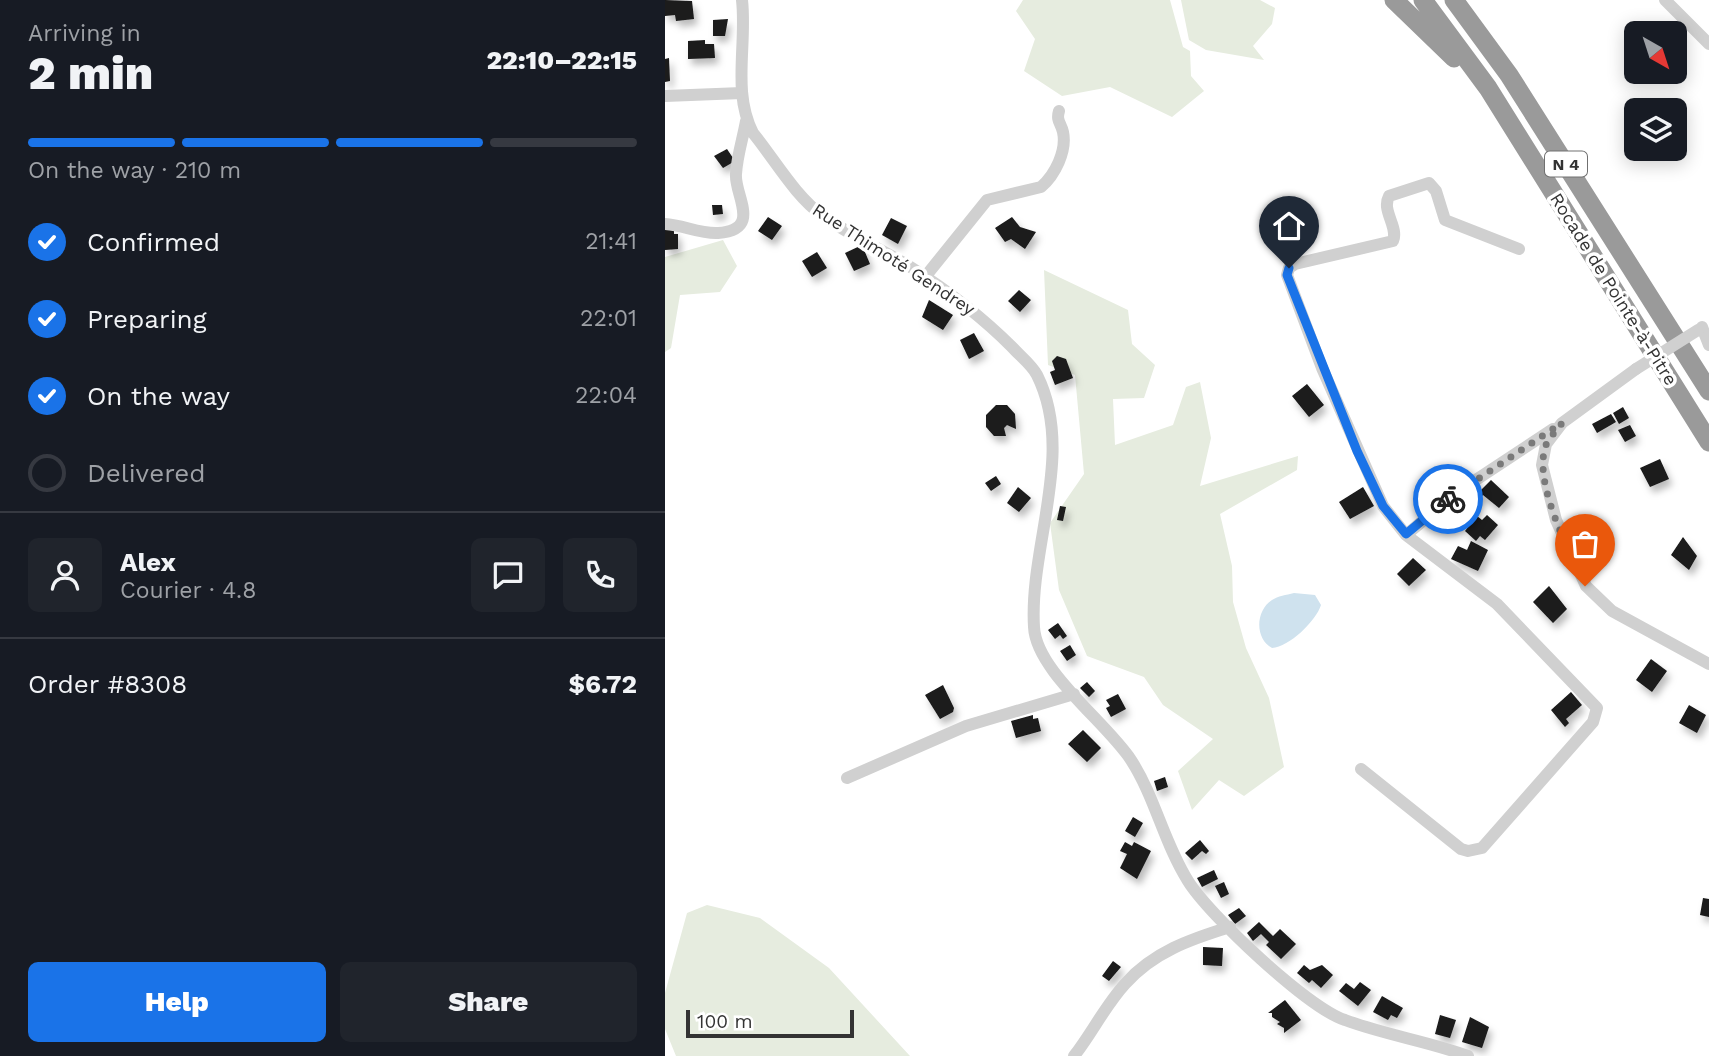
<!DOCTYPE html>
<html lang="en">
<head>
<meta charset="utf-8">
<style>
	:root { --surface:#171b24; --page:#20242c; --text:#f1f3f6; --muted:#9ea1a6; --line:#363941; --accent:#1a73e8 }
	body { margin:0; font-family:"Work Sans",sans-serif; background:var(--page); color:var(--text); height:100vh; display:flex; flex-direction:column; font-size:26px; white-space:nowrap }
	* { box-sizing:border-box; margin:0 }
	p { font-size:23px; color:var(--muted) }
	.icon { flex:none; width:38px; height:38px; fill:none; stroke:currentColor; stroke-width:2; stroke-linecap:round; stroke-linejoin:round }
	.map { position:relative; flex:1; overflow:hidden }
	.drawer { display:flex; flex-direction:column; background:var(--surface); width:665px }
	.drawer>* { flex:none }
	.needle { width:46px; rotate:141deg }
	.fabs { position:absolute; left:959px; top:21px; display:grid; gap:14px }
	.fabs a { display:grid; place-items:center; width:63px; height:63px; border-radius:10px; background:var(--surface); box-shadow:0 4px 18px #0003; font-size:35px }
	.scale { position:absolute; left:21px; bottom:18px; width:168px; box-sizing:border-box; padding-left:7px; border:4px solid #333; border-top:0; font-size:19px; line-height:24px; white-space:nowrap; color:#333; -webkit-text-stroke:5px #fff; paint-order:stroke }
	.pin { position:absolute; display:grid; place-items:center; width:60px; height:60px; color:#fff; margin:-72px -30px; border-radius:50% 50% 50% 0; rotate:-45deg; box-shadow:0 0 7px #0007 }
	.pin .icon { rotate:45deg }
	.courier { position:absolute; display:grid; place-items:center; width:70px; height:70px; margin:-35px; border:5px solid #1a73e8; border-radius:50%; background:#fff; color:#222; box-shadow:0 2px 9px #0007 }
	.headline em { font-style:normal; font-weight:800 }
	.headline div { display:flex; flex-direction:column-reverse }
	.headline { display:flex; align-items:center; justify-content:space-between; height:119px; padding:0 28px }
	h1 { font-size:46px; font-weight:800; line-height:52px }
	.bar { display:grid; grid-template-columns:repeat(4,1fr); gap:10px 7px; align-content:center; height:84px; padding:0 28px }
	.bar i { height:9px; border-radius:5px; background:var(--line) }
	.bar .selected { background:var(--accent) }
	.bar p { grid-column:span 4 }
	.line { display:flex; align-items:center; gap:18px; padding:0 28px; border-top:2px solid var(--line) }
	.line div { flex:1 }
	.round { display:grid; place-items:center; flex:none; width:74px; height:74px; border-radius:10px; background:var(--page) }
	ol { padding:0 28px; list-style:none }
	li { display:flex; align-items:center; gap:21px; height:77px }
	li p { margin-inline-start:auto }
	li .icon { padding:7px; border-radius:50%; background:var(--accent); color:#fff; stroke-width:4 }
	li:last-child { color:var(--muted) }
	li i { width:38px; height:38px; border:4px solid var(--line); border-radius:50% }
	.primary-button { display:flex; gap:14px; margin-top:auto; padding:14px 28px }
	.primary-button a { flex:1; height:80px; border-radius:10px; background:var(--accent); color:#fff; font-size:28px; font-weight:800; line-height:80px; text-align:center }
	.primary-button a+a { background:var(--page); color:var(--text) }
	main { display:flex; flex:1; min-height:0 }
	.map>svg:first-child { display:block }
	.green { fill:#e6ecdf }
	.water { fill:#cfe2ee }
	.building { fill:#1a1a1a; filter:url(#shadow) }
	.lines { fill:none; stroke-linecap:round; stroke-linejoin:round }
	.minor { stroke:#d0d0d0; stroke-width:12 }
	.highway { stroke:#9a9a9a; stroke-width:19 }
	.minor-bridge { stroke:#d0d0d0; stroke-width:12 }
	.done { stroke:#7a7a7a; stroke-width:7; stroke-dasharray:0 12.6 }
	.route { stroke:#1a73e8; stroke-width:9 }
	.labels { text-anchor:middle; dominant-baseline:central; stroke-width:7; stroke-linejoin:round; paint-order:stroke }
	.shield { fill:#fff; stroke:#707070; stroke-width:2 }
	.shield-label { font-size:16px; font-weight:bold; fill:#333 }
	.street-label { font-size:18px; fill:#333; stroke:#fff }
</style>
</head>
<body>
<main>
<section class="drawer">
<div class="headline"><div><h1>2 min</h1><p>Arriving in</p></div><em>22:10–22:15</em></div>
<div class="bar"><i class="selected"></i><i class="selected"></i><i class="selected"></i><i></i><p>On the way · 210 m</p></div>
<ol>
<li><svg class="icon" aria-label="check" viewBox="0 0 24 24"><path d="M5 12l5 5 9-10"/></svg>Confirmed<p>21:41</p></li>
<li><svg class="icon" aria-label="check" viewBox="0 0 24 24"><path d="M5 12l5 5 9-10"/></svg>Preparing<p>22:01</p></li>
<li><svg class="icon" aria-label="check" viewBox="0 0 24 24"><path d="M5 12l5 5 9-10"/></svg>On the way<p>22:04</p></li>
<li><i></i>Delivered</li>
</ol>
<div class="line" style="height:126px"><a class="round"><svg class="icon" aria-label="person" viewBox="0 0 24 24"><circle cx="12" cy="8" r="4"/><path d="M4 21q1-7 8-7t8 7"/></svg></a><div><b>Alex</b><p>Courier · 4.8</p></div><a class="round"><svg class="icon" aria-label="chat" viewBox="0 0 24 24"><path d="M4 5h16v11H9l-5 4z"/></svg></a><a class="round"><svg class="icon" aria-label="phone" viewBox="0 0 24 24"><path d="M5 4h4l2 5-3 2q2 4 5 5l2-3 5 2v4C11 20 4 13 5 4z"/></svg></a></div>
<div class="line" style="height:91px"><div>Order #8308</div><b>$6.72</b></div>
<div class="primary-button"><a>Help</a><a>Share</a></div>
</section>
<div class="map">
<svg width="1044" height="1056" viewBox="0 0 1044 1056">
	<defs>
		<filter id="shadow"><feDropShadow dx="3.5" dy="6" stdDeviation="3.5" flood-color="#0004"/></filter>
	</defs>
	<rect width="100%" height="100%" fill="#fff"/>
	<path class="green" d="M 358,0 L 505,0 L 518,47 L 525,51 L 526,76 L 539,91 L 507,117 L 445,87 L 397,96 L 359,71 L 370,39 L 351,11 Z
		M 516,0 L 595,0 L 610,8 L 607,24 L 588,46 L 599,60 L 541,50 L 524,40 Z
		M 58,240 L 72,266 L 55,292 L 15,295 L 6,348 L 0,352 L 0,257 Z
		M 379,270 L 463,310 L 467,344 L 490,365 L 479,398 L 448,399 L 450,445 L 508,425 L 521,387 L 535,382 L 546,438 L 535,486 L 633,456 L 632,470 L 555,514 L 567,566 L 568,602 L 581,648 L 604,698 L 619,767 L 579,796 L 554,780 L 527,810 L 513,771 L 548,739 L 498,705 L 479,677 L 422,656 L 394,590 L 385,523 L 419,474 L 410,375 L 383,365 Z
		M 42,905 L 95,918 L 164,968 L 245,1056 L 11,1056 L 0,1029 L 0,993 L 22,913 Z"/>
	<path class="water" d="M 629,593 L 650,595 L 656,605 C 651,621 624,647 607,648 C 590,639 590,611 607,600 C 613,596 621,595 629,593 Z"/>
	<path class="building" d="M 0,0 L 27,1 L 29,19 L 11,21 L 10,15 L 0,16 Z
		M 63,19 L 60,36 L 48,36 L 48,20 Z
		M 40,40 L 40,44 L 49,44 L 50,58 L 23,59 L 23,41 Z
		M 4,58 L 5,81 L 0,82 L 0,59 Z
		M 62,149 L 70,161 L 58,168 L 49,156 Z
		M 47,205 L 57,205 L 58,214 L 48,215 Z
		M 103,217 L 117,226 L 107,240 L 93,231 Z
		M 347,217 L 355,227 L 371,232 L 360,249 L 346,239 L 340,242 L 330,228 Z
		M 226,218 L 242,226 L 233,244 L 217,235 Z
		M 0,229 L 9,229 L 9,234 L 13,234 L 13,249 L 0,250 Z
		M 197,245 L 205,264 L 189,271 L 180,253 Z
		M 152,252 L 162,268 L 147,277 L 137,261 Z
		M 354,290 L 366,300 L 355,312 L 343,301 Z
		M 264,300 L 288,315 L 278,330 L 257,317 Z
		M 309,333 L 319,351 L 304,359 L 295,340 Z
		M 392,356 L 401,359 L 408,378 L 390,385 L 385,372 L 390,370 L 387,361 Z
		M 642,384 L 659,405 L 644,417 L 627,396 Z
		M 331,405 L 342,405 L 350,414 L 351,429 L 342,425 L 339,428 L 341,436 L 329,436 L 321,427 L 321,415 Z
		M 958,407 L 964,418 L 954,424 L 948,413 Z
		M 946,414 L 951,422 L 932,433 L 927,424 Z
		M 965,425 L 971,436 L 960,442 L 953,430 Z
		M 995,459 L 1004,479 L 985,487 L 975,468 Z
		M 331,476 L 336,484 L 326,491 L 320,483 Z
		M 826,480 L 844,497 L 834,508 L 818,495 L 815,498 L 811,495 Z
		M 353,487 L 366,498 L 354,512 L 342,503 Z
		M 698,487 L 709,506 L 685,519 L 674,502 Z
		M 395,506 L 401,507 L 398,521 L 392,520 Z
		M 822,515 L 833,525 L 820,540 L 815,536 L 811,541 L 800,531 L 812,516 L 817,520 Z
		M 1018,537 L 1032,556 L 1024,570 L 1006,555 Z
		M 806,541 L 823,550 L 813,571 L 786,559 L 793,546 L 802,550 Z
		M 748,558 L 761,570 L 744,586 L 732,574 Z
		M 884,586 L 902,609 L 888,623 L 868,602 Z
		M 393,623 L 402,636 L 398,639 L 395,635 L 390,639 L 383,630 Z
		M 405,645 L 411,655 L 402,661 L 395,651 Z
		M 986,659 L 1002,671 L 987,692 L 971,680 Z
		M 422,682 L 430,691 L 424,697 L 415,688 Z
		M 278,685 L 289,708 L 288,712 L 275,719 L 260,695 Z
		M 906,692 L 917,705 L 901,719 L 904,723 L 900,727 L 886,710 Z
		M 453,694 L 461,709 L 446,717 L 441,708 L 445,706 L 441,700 Z
		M 1024,705 L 1041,715 L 1032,733 L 1014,723 Z
		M 368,715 L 368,719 L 373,718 L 376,731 L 351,738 L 346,721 Z
		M 418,730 L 436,748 L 422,762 L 403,744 Z
		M 500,777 L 503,787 L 492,791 L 489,781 Z
		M 468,817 L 478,823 L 470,837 L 460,831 Z
		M 535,840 L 544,851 L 541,854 L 537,851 L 527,860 L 520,853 Z
		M 460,842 L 467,846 L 469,842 L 486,851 L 472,879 L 455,868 L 462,854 L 455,851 Z
		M 549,870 L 553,879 L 537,887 L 532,878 Z
		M 559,882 L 564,894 L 556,898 L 550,886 Z
		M 1038,898 L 1044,899 L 1044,917 L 1035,915 Z
		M 574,908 L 581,916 L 570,924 L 563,915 Z
		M 594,922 L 608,936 L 615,929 L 631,944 L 616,959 L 601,945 L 604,942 L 596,934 L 588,941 L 582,933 Z
		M 538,947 L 558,948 L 557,966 L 538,965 Z
		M 448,961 L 456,967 L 444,981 L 437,976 Z
		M 639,965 L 645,970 L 657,965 L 668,975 L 656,988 L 647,980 L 644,983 L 632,973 Z
		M 695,982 L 706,990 L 693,1006 L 674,991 L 681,983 L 689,989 Z
		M 717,996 L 738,1008 L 732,1018 L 726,1015 L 723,1020 L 708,1012 Z
		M 620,1000 L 636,1020 L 619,1033 L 619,1028 L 612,1024 L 615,1022 L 607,1017 L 607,1013 L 603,1013 Z
		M 775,1015 L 791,1020 L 785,1038 L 770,1034 Z
		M 805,1017 L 824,1027 L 817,1048 L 797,1042 Z"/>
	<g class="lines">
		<path class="minor" d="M 77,0 C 82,44 67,93 88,133 C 110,160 130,196 158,216 C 186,236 218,250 247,268 C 283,291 316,316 347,347 C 355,356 367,365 372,375 C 411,453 364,545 369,627 C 371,671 442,723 466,760 C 490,797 499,843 523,881 C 544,915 643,1008 680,1020 C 720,1035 762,1041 803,1056
			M 1000,0 L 1044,44
			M 0,96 L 77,93
			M 0,224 C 18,225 35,234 53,233 C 98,230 69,195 71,174 C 72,156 78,138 81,121
			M 260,277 L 322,200 L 376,187 C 390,175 402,151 398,132 C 396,123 391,121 394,111
			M 1037,327 L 1044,345
			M 971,369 L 897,423 L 881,444 L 877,465 L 891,520 L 921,586 L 947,611 L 1044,664
			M 741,535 L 791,493 L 888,429
			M 696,769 L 796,849 L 803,851 L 817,848 L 928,722 L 932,708 L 832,604 L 741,535 L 718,506 L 657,368 L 622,275 L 624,268 L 630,264 L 728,241 C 734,227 716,211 724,196 L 764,183 L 771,191 L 780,220 L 854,249
			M 182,778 L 301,726 L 409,694
			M 409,1056 C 427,1033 440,1006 460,984 C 488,952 526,939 565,927"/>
		<path class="highway" d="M 729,0 L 789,58
			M 758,0 L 823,88 L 1044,442
			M 789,0 L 844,75 L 1044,391"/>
		<path class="minor-bridge" d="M 971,369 L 1033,330"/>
	</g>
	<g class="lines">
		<path class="done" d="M 783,499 L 897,423 C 892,430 884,438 881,445 C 867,482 905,552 920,586"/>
		<path class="route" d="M 624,268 L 622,275 L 692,451 L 718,506 L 741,534 L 783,499"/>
	</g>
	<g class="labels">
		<rect class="shield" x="880" y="151.5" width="42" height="25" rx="5"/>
		<g class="shield-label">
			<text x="901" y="164">N 4</text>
		</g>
		<g class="street-label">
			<text transform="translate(229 259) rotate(33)">Rue Thimoté Gendrey</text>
			<text transform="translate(949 289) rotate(58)">Rocade de Pointe-à-Pitre</text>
		</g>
	</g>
</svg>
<div class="fabs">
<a><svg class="needle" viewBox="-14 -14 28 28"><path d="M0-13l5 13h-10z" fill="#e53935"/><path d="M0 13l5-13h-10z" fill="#9ea1a6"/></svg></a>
<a><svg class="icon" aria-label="layers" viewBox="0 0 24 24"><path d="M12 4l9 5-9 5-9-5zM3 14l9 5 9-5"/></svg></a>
</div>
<div class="scale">100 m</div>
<div class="pin" style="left:920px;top:586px;background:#ea580c"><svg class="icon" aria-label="bag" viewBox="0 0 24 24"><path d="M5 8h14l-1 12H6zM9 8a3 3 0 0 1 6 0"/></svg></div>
<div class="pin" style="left:624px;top:268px;background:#1f2937"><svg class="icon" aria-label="home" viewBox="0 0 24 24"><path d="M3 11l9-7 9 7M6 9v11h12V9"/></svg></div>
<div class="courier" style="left:783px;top:499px"><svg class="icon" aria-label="bike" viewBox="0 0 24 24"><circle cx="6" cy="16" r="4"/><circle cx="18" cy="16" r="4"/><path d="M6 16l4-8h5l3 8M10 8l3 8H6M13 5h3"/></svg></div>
</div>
</main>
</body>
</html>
